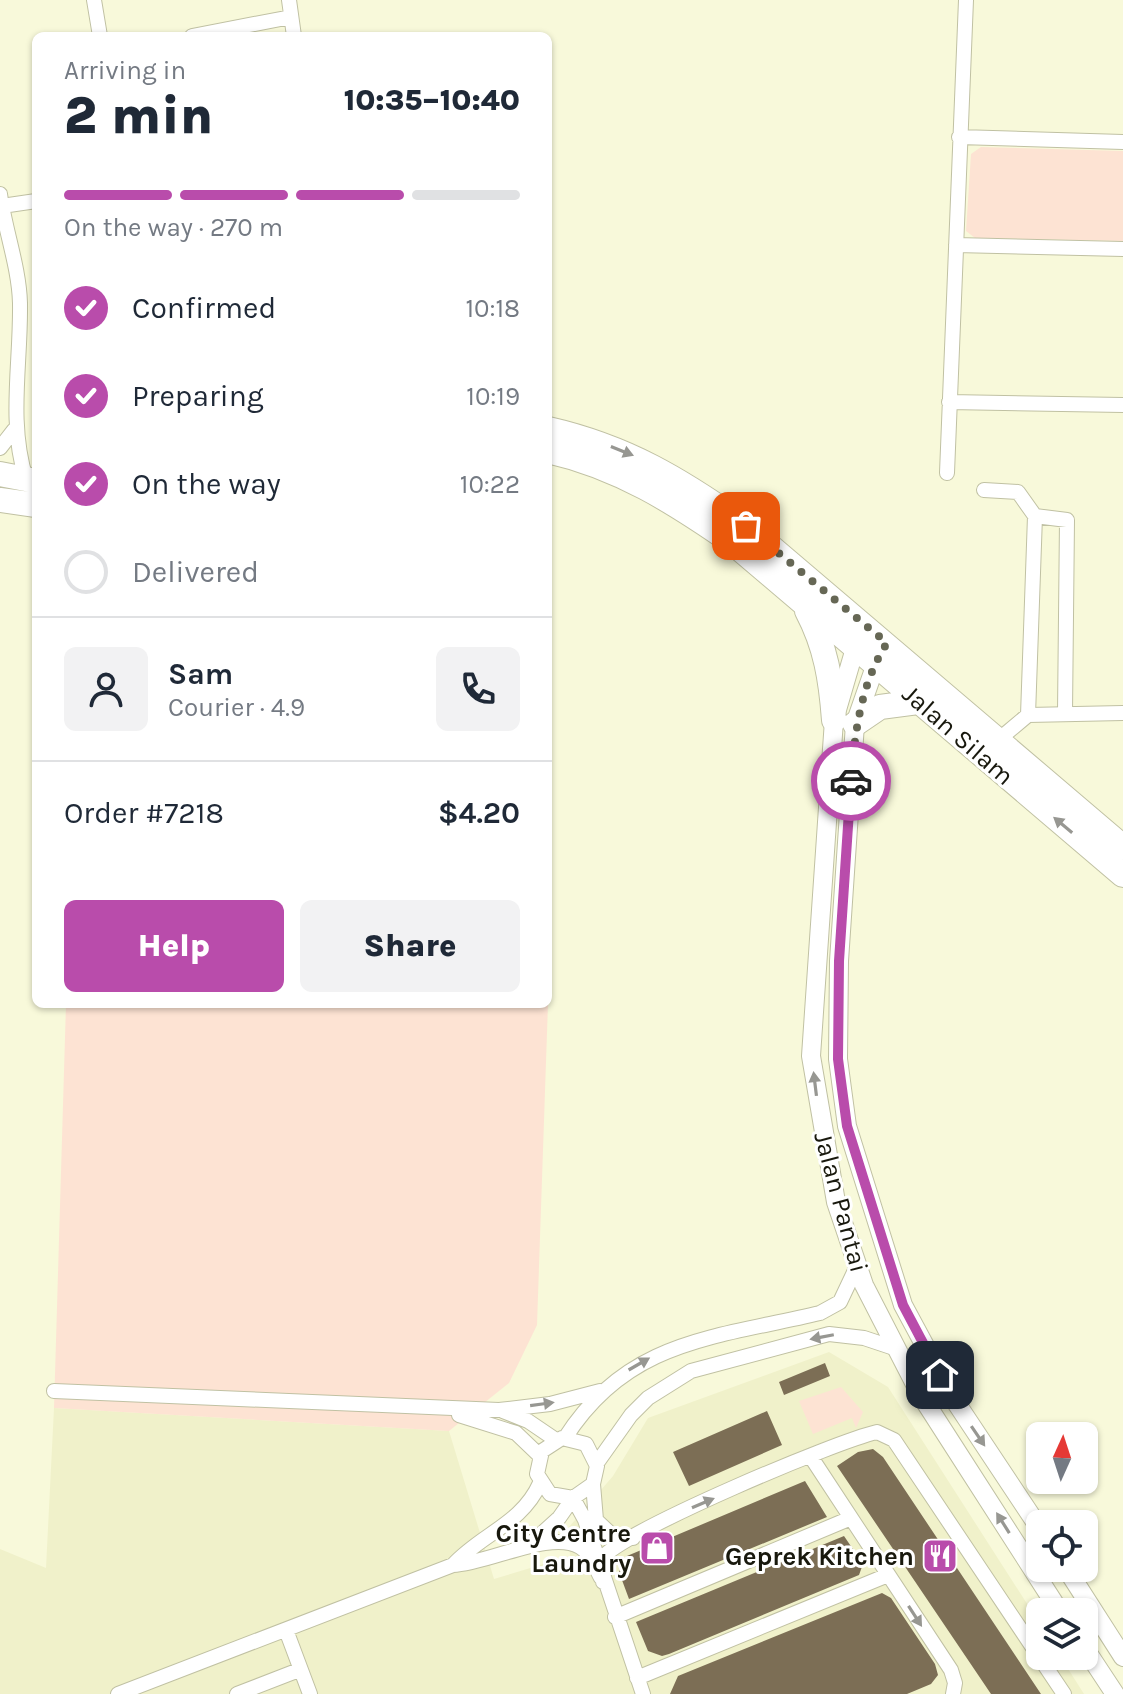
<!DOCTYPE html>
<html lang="en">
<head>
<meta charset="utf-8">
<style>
	:root { --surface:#fff; --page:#f2f2f3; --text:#1f2937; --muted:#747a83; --line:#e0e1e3; --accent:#b94cab }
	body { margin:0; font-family:Karla,sans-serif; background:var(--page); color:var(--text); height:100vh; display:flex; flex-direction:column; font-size:30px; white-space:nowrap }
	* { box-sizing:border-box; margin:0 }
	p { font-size:26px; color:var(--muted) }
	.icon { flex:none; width:44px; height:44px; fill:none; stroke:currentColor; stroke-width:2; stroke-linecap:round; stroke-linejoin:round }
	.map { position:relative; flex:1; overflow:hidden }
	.sheet { position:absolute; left:32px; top:32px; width:520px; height:976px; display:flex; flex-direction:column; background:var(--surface); border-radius:12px; box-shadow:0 2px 6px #0004 }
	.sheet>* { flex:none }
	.needle { width:52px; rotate:3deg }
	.fabs { position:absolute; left:1026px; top:1422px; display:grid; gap:16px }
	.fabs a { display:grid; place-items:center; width:72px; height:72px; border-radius:12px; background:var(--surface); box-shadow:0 2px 6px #0004; font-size:40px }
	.pin { position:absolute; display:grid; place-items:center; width:68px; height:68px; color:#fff; margin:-34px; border-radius:16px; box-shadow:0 4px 12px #0006 }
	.courier { position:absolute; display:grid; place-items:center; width:80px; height:80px; margin:-40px; border:6px solid #b94cab; border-radius:50%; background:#fff; color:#222; box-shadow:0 2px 10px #0007 }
	.head em { font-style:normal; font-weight:800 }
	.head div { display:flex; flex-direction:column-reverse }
	.head { display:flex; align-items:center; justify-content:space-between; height:136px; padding:0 32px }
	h1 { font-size:52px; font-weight:800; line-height:60px }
	.bar { display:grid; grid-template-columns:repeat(4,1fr); gap:12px 8px; align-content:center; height:96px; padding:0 32px }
	.bar i { height:10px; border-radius:6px; background:var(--line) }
	.bar .selected { background:var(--accent) }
	.bar p { grid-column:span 4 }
	.line { display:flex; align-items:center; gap:20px; padding:0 32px; border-top:2px solid var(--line) }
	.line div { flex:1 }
	.round { display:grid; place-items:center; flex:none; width:84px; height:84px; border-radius:12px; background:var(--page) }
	ol { padding:0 32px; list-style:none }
	li { display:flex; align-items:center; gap:24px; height:88px }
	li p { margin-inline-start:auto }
	li .icon { padding:8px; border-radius:50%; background:var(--accent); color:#fff; stroke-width:4 }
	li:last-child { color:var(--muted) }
	li i { width:44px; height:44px; border:4px solid var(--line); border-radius:50% }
	.button { display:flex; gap:16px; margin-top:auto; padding:16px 32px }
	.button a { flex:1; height:92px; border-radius:12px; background:var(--accent); color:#fff; font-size:32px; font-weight:800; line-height:92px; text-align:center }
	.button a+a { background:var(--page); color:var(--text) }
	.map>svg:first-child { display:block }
	.built { fill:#f0f1ca }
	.green { fill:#fde3d3 }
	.building { fill:#7c6e55 }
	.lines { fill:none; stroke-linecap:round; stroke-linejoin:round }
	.minor-casing { stroke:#c0c1a3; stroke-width:16 }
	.tertiary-casing { stroke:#c0c1a3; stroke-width:20 }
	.trunk-casing { stroke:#c0c1a3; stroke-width:26 }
	.minor { stroke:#fff; stroke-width:14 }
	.tertiary { stroke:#fff; stroke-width:18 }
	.trunk { stroke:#fff; stroke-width:24 }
	.oneway { fill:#979792 }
	.done { stroke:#666755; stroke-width:8; stroke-dasharray:0 14.4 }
	.route { stroke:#b94cab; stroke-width:10 }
	.labels { text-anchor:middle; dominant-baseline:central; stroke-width:6; stroke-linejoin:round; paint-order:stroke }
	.street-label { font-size:26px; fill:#18180d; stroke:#fff }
	.poi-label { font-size:26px; font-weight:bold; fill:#18180d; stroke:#fff; text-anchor:end }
</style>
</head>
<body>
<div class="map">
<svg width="1123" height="1694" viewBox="0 0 1123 1694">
	<rect width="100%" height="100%" fill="#f8f9da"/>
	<path class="built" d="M 829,1352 L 888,1387 L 1040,1624 L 1040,1656 L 1060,1656 L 1084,1694 L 0,1694 L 0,1549 L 46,1568 L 54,1408 L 449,1431 L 494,1579 L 570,1556 L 569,1527 L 613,1476 L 648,1418 Z"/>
	<path class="green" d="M 981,147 L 1123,151 L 1123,241 L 975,238 L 966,231 L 971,154 Z
		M 66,1004 L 548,1004 L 537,1325 L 509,1383 L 449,1431 L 54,1408 Z
		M 841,1387 L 863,1412 L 856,1428 L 852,1418 L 813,1434 L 799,1401 Z"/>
	<path class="building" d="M 825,1363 L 830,1376 L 784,1395 L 779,1382 Z
		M 767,1411 L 782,1445 L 689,1486 L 673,1452 Z
		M 873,1449 L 883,1457 L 1041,1694 L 991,1694 L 837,1466 L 858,1452 Z
		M 805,1481 L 827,1517 L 629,1599 L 619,1572 L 627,1556 Z
		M 844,1536 L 863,1564 L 859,1575 L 669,1654 L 662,1656 L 648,1651 L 636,1622 Z
		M 882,1593 L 891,1598 L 935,1664 L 938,1675 L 931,1684 L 907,1694 L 670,1694 L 678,1676 Z"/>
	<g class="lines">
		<defs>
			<path id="minor" d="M 94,0 L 100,36
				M 289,0 L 294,36
				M 192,36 L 291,17
				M 959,137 L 1123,142
				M 0,194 C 5,230 19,267 20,303 C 21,364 8,421 26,479
				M 2,206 L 36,201
				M 956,245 L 1123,249
				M 949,402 L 1123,405
				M 0,448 L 14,430
				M 947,473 L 966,0
				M 984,490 L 1018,492 L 1035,516 L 1028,715 L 997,741
				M 1035,516 L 1067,520 L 1065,712
				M 1028,715 L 1123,713
				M 54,1391 L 499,1410 L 550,1404 L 600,1391
				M 503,1411 L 528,1421 L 556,1440
				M 459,1415 L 516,1433 L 539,1455
				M 565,1438 C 628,1339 716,1338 820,1313 L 840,1302 L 857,1266
				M 811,1457 L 951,1670 L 955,1683 L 953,1694
				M 597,1463 L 631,1415 L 648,1398 L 691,1371 L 829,1334 L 864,1338 L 897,1349
				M 593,1484 L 573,1498 L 550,1494 L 537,1474 L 542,1451 L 562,1438 L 586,1444 L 597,1466 L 593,1484 L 596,1520 L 614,1537 L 633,1538
				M 573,1498 L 585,1520 L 643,1694
				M 528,1546 L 559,1518 L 573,1498
				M 453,1565 C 481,1534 522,1524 540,1483
				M 603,1582 L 604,1556 C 631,1528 834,1442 877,1432 L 894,1440 L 1064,1694
				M 615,1617 L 851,1518
				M 286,1630 L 310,1694
				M 637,1678 L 888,1575
				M 118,1694 L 453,1565 C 488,1564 551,1529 580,1547 C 591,1553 595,1567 601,1578
				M 237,1694 L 299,1670"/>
			<path id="tertiary" d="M 858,638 L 834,720 L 811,1056 L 836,1202 L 864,1285 L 920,1394 L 1060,1612
				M 879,655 L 855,724 L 839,961 L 838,1059 L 847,1126 L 903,1305 L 953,1398 L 1040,1529
				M 1066,1568 L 1123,1657
				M 1084,1647 L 1115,1694"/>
			<path id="trunk" d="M 548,429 C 627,447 681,480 746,526 L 1123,847
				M 548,451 C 619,467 674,502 733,543 L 1123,875
				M 0,474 L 36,481
				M 0,500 L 36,505
				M 807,611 C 826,647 831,680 834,720
				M 855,724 L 880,707 L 918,702"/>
		</defs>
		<use href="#minor" class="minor-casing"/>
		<use href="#tertiary" class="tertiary-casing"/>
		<use href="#trunk" class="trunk-casing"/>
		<use href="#minor" class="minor"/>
		<use href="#tertiary" class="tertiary"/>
		<use href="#trunk" class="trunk"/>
	</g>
	<defs><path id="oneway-solid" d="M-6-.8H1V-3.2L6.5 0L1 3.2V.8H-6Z" transform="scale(2)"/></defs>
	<g class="oneway">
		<use href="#oneway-solid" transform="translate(622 451) rotate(22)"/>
		<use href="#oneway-solid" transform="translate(1063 825) rotate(-140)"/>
		<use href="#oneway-solid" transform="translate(815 1084) rotate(-97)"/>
		<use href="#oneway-solid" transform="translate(822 1337) rotate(169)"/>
		<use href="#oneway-solid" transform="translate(639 1364) rotate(-30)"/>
		<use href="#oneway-solid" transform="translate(542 1404) rotate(-8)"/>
		<use href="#oneway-solid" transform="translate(978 1436) rotate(56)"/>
		<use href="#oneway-solid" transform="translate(703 1503) rotate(-23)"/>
		<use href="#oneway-solid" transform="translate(1003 1523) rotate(-122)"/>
		<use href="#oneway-solid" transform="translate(915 1616) rotate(57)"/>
	</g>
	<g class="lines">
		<path class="done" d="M 746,526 L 887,643 C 860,685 855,733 851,781"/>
		<path class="route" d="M 851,781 L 839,961 L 838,1059 L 847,1126 L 903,1305 L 940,1375"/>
	</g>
	<defs>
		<symbol id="shop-square" viewBox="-11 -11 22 22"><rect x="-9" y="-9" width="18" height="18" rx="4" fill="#b94cab" stroke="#fff"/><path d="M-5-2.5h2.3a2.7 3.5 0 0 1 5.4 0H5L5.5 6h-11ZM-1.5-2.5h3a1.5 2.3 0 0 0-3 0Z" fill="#fff"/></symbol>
		<symbol id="restaurant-square" viewBox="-11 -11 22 22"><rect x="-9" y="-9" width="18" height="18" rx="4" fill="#b94cab" stroke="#fff"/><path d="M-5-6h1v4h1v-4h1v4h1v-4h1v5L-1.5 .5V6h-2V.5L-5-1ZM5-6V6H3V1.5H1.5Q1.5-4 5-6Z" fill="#fff"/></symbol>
	</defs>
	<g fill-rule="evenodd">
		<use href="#shop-square" x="637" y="1528" width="40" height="40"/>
		<use href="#restaurant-square" x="920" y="1536" width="40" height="40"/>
	</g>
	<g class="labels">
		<g class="street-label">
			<text transform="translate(958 735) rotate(41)">Jalan Silam</text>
			<text transform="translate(841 1202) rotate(75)">Jalan Pantai</text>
		</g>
		<g class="poi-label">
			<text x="631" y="1533">City Centre<tspan x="631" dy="30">Laundry</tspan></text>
			<text x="914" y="1556">Geprek Kitchen</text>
		</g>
	</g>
</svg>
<div class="fabs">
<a><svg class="needle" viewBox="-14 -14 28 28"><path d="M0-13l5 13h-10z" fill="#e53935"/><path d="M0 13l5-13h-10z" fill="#747a83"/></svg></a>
<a><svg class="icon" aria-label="locate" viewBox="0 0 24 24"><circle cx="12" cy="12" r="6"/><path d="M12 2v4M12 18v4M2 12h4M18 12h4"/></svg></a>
<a><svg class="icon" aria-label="layers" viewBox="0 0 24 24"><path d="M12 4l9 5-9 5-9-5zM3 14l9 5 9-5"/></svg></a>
</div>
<div class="pin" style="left:746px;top:526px;background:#ea580c"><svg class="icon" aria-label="bag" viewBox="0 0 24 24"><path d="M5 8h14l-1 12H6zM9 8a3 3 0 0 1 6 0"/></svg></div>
<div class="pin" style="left:940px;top:1375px;background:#1f2937"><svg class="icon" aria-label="home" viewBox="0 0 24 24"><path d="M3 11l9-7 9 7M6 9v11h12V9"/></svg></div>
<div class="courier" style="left:851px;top:781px"><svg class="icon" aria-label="car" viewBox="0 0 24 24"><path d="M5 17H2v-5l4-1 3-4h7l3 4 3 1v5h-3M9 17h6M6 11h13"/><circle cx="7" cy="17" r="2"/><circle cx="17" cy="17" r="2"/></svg></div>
<section class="sheet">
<div class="head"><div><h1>2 min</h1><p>Arriving in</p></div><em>10:35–10:40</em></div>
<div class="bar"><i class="selected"></i><i class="selected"></i><i class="selected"></i><i></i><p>On the way · 270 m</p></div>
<ol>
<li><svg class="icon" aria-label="check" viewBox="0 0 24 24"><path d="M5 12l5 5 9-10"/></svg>Confirmed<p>10:18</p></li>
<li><svg class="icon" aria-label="check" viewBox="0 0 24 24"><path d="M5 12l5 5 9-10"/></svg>Preparing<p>10:19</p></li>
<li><svg class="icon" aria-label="check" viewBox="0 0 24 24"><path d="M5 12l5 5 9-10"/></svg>On the way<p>10:22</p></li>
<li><i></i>Delivered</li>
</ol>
<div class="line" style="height:144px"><a class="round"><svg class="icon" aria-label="person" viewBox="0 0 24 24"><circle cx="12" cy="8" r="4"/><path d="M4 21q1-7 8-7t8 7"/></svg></a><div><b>Sam</b><p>Courier · 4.9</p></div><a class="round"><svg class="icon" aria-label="phone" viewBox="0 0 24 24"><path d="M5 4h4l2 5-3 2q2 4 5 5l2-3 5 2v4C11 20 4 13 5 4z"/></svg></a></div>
<div class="line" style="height:104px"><div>Order #7218</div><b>$4.20</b></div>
<div class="button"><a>Help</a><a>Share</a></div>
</section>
</div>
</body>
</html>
